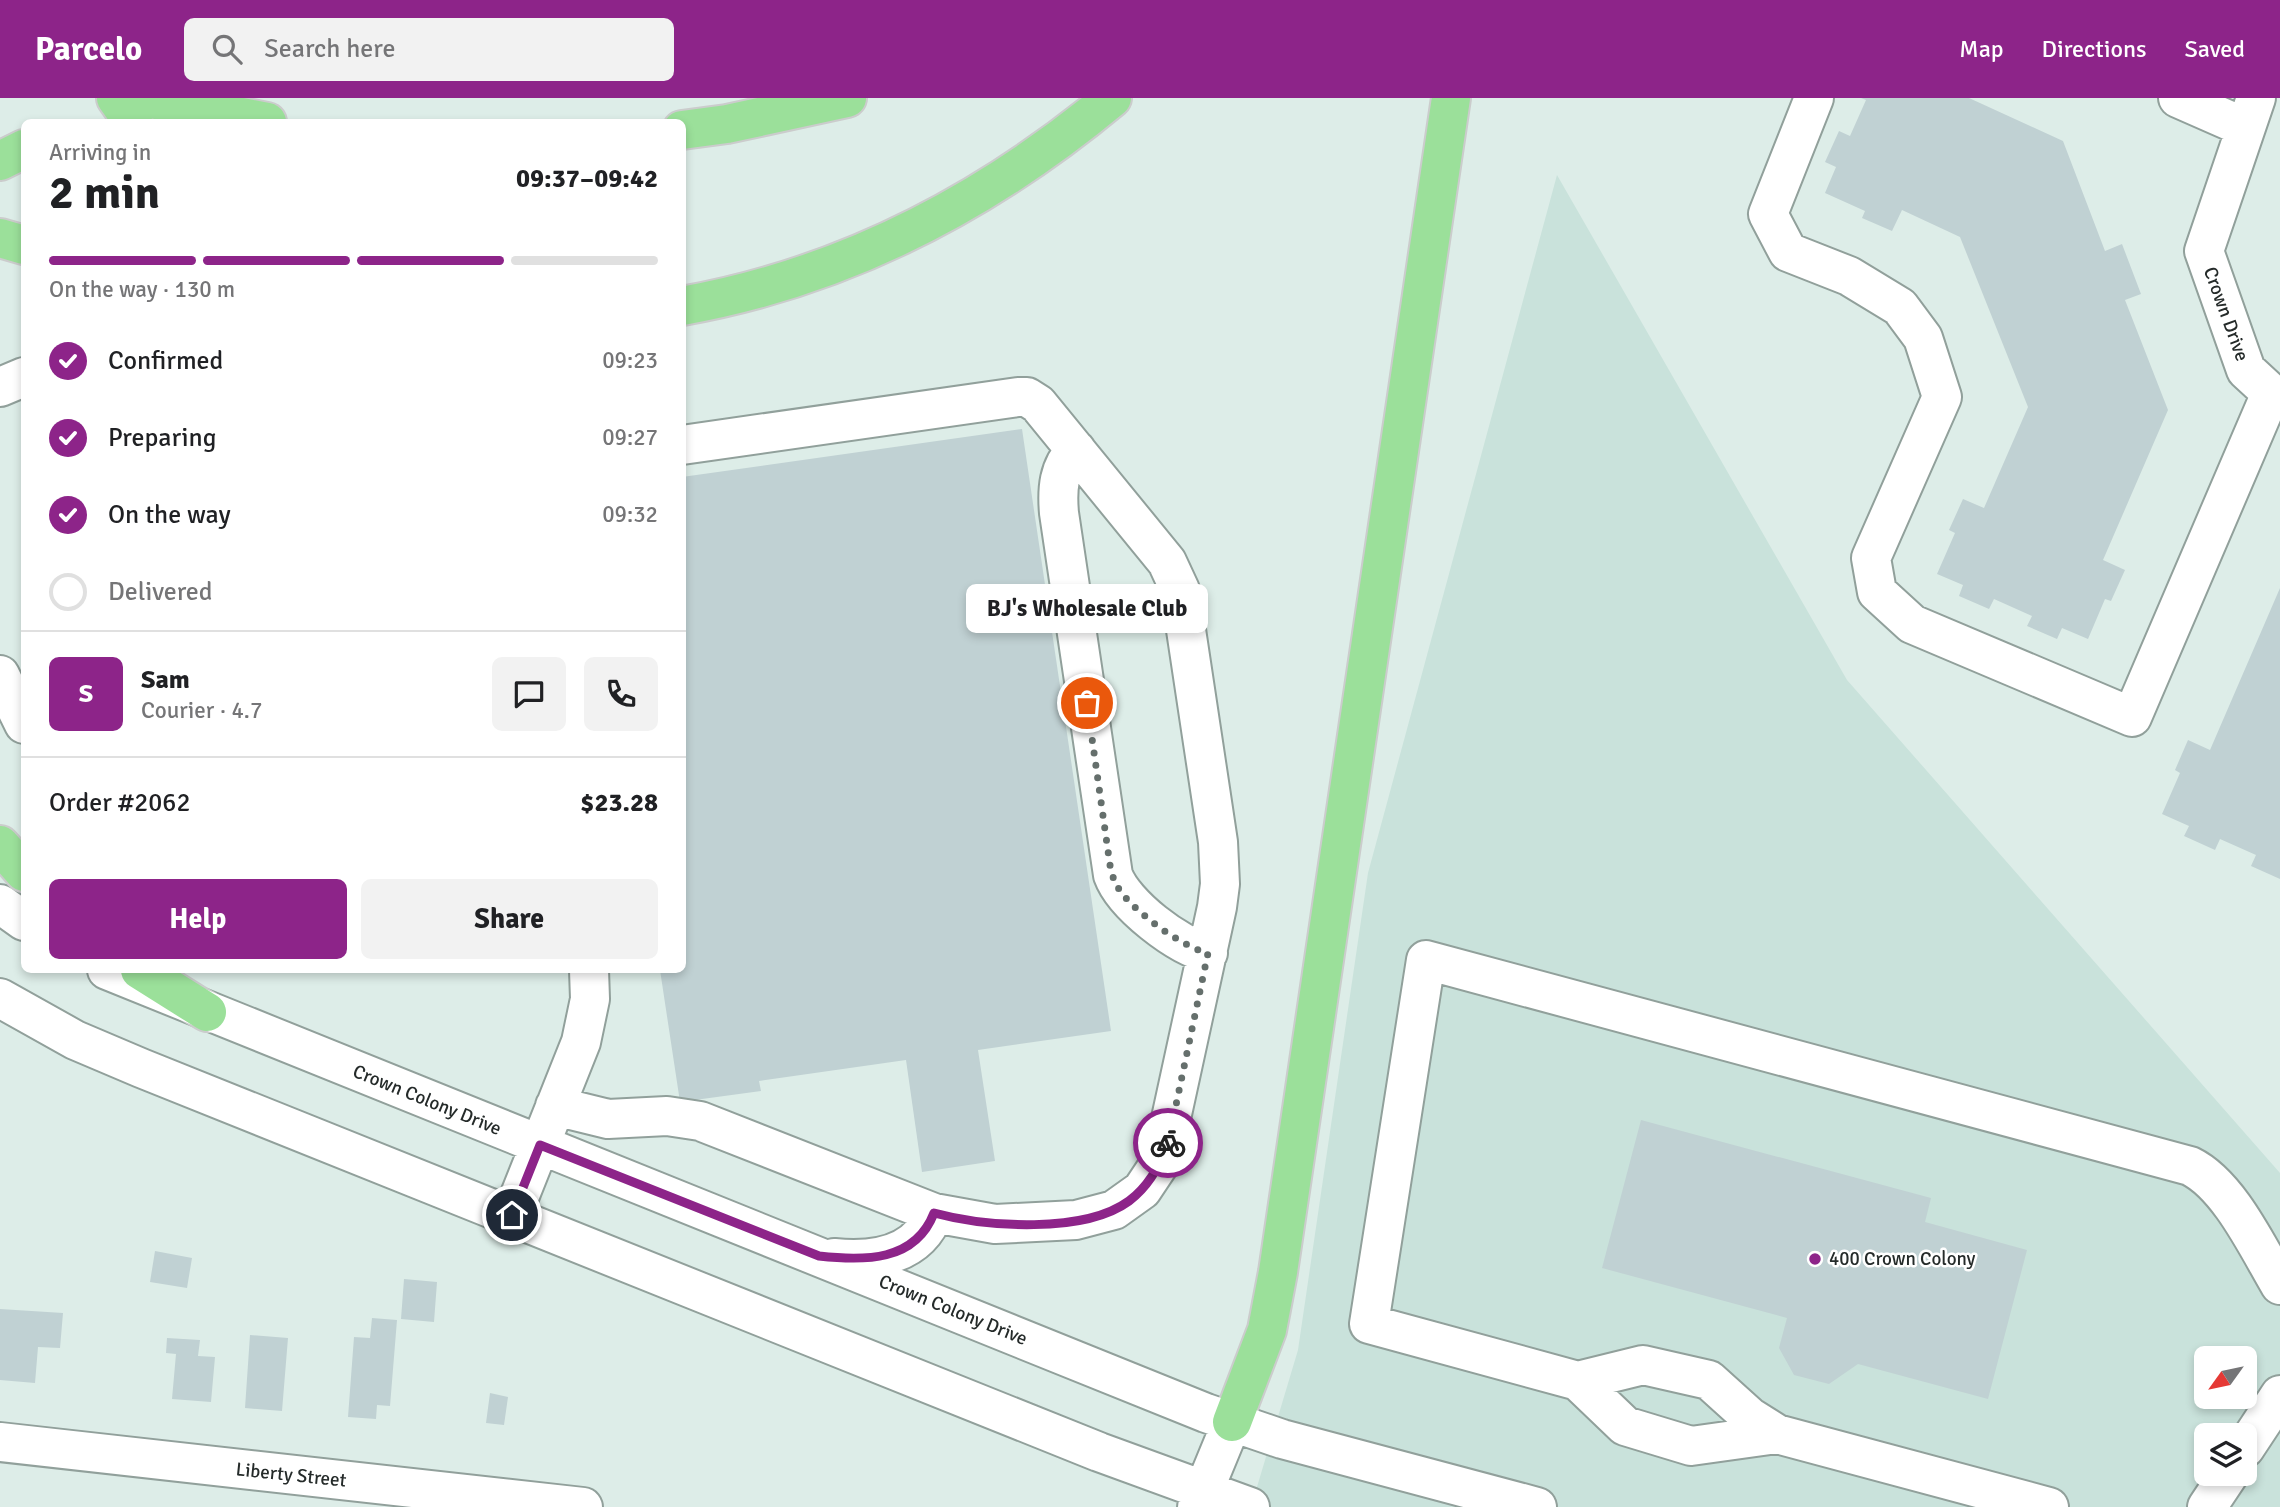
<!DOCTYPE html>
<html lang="en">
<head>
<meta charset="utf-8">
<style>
	:root { --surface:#fff; --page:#f2f2f2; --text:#202124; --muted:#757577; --line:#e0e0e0; --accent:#8d2489 }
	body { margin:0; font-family:Signika,sans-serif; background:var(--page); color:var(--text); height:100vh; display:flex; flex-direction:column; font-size:26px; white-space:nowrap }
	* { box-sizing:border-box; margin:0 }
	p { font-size:23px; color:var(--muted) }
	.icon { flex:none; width:38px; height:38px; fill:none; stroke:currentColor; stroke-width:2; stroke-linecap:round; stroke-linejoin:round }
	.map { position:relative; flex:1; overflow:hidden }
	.panel { position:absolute; left:21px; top:21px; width:665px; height:854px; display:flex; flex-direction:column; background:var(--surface); border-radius:10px; box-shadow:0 4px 10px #0003 }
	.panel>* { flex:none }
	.needle { width:46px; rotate:237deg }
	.controls { position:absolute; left:2194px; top:1248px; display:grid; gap:14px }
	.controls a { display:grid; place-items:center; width:63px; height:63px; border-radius:10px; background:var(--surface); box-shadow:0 4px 10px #0003; font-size:35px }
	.pin { position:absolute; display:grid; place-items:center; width:60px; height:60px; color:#fff; margin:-30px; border:4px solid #fff; border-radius:50%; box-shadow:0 2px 7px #0007 }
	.courier { position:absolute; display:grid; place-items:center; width:70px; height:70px; margin:-35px; border:5px solid #8d2489; border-radius:50%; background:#fff; color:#222; box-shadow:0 2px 9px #0007 }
	.bubble { position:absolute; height:49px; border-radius:10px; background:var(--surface); box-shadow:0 4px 10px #0003; font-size:23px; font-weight:800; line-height:49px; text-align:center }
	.headline em { font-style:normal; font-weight:800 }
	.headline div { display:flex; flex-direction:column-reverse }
	.headline { display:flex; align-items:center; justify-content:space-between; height:119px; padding:0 28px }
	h1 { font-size:46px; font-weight:800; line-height:52px }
	.bar { display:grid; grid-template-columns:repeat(4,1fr); gap:10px 7px; align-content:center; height:84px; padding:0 28px }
	.bar i { height:9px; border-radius:5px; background:var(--line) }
	.bar .current { background:var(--accent) }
	.bar p { grid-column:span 4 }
	.line { display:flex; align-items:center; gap:18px; padding:0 28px; border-top:2px solid var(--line) }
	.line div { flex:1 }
	.round { display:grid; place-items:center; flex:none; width:74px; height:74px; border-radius:10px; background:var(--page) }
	ol { padding:0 28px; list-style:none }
	li { display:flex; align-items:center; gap:21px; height:77px }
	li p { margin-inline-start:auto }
	li .icon { padding:7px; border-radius:50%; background:var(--accent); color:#fff; stroke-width:4 }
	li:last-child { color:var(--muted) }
	li i { width:38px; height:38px; border:4px solid var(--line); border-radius:50% }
	.button { display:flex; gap:14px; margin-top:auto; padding:14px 28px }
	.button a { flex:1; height:80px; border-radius:10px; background:var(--accent); color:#fff; font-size:28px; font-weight:800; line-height:80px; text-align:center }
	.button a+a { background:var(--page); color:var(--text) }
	header { display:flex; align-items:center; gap:42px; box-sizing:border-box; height:98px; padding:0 35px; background:var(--accent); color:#fff }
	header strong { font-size:33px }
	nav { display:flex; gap:38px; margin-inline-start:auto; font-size:24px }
	.search { width:490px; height:63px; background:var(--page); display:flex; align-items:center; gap:18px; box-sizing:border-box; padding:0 24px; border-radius:10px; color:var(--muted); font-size:26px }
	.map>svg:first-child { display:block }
	.built { fill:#c9e2db; fill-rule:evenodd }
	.building { fill:#c0d1d3 }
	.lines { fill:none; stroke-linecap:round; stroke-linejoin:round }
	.minor-casing { stroke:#91a09b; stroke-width:42 }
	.highway-casing { stroke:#cbcccc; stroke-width:42 }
	.minor { stroke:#fff; stroke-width:38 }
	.highway { stroke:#9be09a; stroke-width:38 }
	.done { stroke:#656f6c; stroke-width:7; stroke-dasharray:0 12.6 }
	.route { stroke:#8d2489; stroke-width:9 }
	.poi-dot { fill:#8d2489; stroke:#fff; stroke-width:2.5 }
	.labels { text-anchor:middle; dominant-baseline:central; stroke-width:5; stroke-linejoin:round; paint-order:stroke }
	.street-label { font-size:19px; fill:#252b2a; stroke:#fff }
	.poi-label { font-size:19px; fill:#252b2a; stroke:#fff; text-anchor:start }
</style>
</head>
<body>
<header>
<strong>Parcelo</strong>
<div class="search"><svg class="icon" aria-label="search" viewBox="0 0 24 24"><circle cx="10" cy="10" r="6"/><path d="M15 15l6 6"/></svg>Search here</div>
<nav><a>Map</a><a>Directions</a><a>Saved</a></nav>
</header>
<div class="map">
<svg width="2280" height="1409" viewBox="0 0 2280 1409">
	<rect width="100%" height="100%" fill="#ddede8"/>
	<path class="built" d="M 1557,77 L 1847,582 L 2280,1075 L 2280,1409 L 1251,1409 L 1298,1252 L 1368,775 ZM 2207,1260 L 2245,1260 L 2245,1298 L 2207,1298 ZM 2207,1337 L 2245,1337 L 2245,1376 L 2207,1376 Z"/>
	<path class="building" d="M 1861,0 L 1969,0 L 2063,43 L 2105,153 L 2122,146 L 2141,196 L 2125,202 L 2168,312 L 2103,462 L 2125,472 L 2111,503 L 2105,501 L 2088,541 L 2062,530 L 2057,541 L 2027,528 L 2032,518 L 1994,501 L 1989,511 L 1959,498 L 1963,487 L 1937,476 L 1955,435 L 1949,432 L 1963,401 L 1984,410 L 2028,309 L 1960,139 L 1902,112 L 1892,133 L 1862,120 L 1865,113 L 1825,95 L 1836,69 L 1825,64 L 1839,33 L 1850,38 L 1866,2 Z
		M 1022,331 L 1111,933 L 978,952 L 995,1063 L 922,1074 L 906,962 L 759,983 L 761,993 L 680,1004 L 660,872 L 682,872 L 682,379 Z
		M 2280,490 L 2280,781 L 2251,768 L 2256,757 L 2220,741 L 2215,752 L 2184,738 L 2189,728 L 2162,716 L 2180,675 L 2175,672 L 2188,642 L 2210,652 Z
		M 1641,1022 L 1931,1100 L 1925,1124 L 2027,1152 L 1988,1301 L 1858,1266 L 1829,1286 L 1794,1277 L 1779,1250 L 1787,1220 L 1602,1170 Z
		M 155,1153 L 192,1160 L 187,1190 L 150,1184 Z
		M 404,1181 L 437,1184 L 434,1224 L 401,1221 Z
		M 0,1211 L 63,1215 L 60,1250 L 38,1249 L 35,1285 L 0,1282 Z
		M 372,1220 L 397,1222 L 390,1308 L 377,1307 L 376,1321 L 348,1319 L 354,1239 L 370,1240 Z
		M 250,1237 L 288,1240 L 282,1313 L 245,1310 Z
		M 167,1240 L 200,1242 L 198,1258 L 215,1259 L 211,1304 L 172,1301 L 176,1256 L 166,1255 Z
		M 490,1295 L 508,1299 L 504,1327 L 486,1325 Z"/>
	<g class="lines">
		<defs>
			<path id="minor" d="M 1814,0 L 1768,116 L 1788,154 L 1849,178 L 1900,209 L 1923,240 L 1942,299 L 1871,460 L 1877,494 L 1912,526 L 2132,619 L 2271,295
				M 2178,0 L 2244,29
				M 2256,0 L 2204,153 L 2246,272 L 2271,295 L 2280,299
				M 0,289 L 24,279
				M 1076,352 C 1058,369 1057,392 1059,415 L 1113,777 C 1124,807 1178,848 1208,855
				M 0,577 L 24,626
				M 0,806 L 24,823
				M 107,872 L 1206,1315 L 1282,1341 L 1537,1409
				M 0,900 L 75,942 L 141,970 L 1099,1354 L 1250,1409
				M 555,1008 L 608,1021 L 667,1018 L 700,1023 L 934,1115 L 995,1126 L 1076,1122 L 1114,1112 L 1142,1092 L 1162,1062 L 1217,809 L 1220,786 L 1218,744 L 1180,492 L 1167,464 L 1038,306 L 1027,299 L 1018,299 L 682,347
				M 512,1117 L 581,944 L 590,901 L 589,872
				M 834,1160 C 875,1164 919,1157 934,1115
				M 1578,1283 L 1625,1328 L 1691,1348 L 1777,1336 L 2049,1409
				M 1777,1336 L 1750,1319 L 1709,1282 L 1643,1267 L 1578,1283 L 1369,1226 L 1426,862 L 2190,1068 C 2229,1087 2258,1150 2280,1187
				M 0,1344 L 583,1409
				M 2245,1350 L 2280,1297
				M 1197,1409 L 1232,1324
				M 2207,1409 L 2229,1376"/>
			<path id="highway" d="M 116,0 L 133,24
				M 147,0 L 267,24
				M 682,32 L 727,26 L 847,0
				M 0,63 L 24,51
				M 0,140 L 24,147
				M 682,208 C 845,179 986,105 1112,0
				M 0,747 L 24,774
				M 140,872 L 207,914
				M 1232,1324 L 1267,1232 L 1278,1174 L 1451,0"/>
		</defs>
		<use href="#minor" class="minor-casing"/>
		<use href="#highway" class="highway-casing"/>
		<use href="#minor" class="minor"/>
		<use href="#highway" class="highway"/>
	</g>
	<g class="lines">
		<path class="done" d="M 1087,605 L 1110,767 C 1112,774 1113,782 1117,788 C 1131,812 1182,849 1208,855 L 1168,1045"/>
		<path class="route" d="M 512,1117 L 540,1047 L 819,1158 C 864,1163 915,1164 934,1115 C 986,1129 1084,1136 1129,1103 C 1149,1088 1160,1068 1168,1045"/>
	</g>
	<circle class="poi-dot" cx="1815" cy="1161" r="7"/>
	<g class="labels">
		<g class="street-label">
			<text transform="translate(2226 216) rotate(70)">Crown Drive</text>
			<text transform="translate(427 1002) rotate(22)">Crown Colony Drive</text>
			<text transform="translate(953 1212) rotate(22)">Crown Colony Drive</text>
			<text transform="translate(291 1377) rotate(6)">Liberty Street</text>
		</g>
		<g class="poi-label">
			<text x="1829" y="1161">400 Crown Colony</text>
		</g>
	</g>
</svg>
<div class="controls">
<a><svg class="needle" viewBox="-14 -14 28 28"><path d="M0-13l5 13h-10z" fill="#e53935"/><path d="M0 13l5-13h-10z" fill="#757577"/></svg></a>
<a><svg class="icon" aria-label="layers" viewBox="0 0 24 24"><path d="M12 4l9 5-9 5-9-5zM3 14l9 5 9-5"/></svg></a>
</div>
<div class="pin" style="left:1087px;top:605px;background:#ea580c"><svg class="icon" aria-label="bag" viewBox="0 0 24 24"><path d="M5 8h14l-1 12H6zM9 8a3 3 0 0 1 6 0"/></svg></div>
<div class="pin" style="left:512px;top:1117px;background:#1f2937"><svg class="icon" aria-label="home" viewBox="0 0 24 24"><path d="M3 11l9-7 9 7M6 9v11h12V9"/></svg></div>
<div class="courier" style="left:1168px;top:1045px"><svg class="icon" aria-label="bike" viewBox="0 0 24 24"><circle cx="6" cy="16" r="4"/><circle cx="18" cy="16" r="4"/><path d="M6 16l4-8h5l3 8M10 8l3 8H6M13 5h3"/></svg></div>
<div class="bubble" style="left:966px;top:486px;width:242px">BJ's Wholesale Club</div>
<section class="panel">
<div class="headline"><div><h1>2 min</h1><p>Arriving in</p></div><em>09:37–09:42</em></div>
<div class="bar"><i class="current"></i><i class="current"></i><i class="current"></i><i></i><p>On the way · 130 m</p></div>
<ol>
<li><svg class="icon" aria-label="check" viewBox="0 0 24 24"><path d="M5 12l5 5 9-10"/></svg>Confirmed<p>09:23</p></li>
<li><svg class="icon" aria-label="check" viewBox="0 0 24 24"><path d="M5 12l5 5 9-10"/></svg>Preparing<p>09:27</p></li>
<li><svg class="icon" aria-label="check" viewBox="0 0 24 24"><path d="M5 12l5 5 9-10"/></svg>On the way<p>09:32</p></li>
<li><i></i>Delivered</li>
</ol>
<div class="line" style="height:126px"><b class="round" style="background:var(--accent);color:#fff">S</b><div><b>Sam</b><p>Courier · 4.7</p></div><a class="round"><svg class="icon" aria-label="chat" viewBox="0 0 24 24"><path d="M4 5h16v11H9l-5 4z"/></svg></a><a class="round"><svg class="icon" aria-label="phone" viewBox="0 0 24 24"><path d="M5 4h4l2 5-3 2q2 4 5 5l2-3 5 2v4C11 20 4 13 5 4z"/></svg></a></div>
<div class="line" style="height:91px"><div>Order #2062</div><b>$23.28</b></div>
<div class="button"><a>Help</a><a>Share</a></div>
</section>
</div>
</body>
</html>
